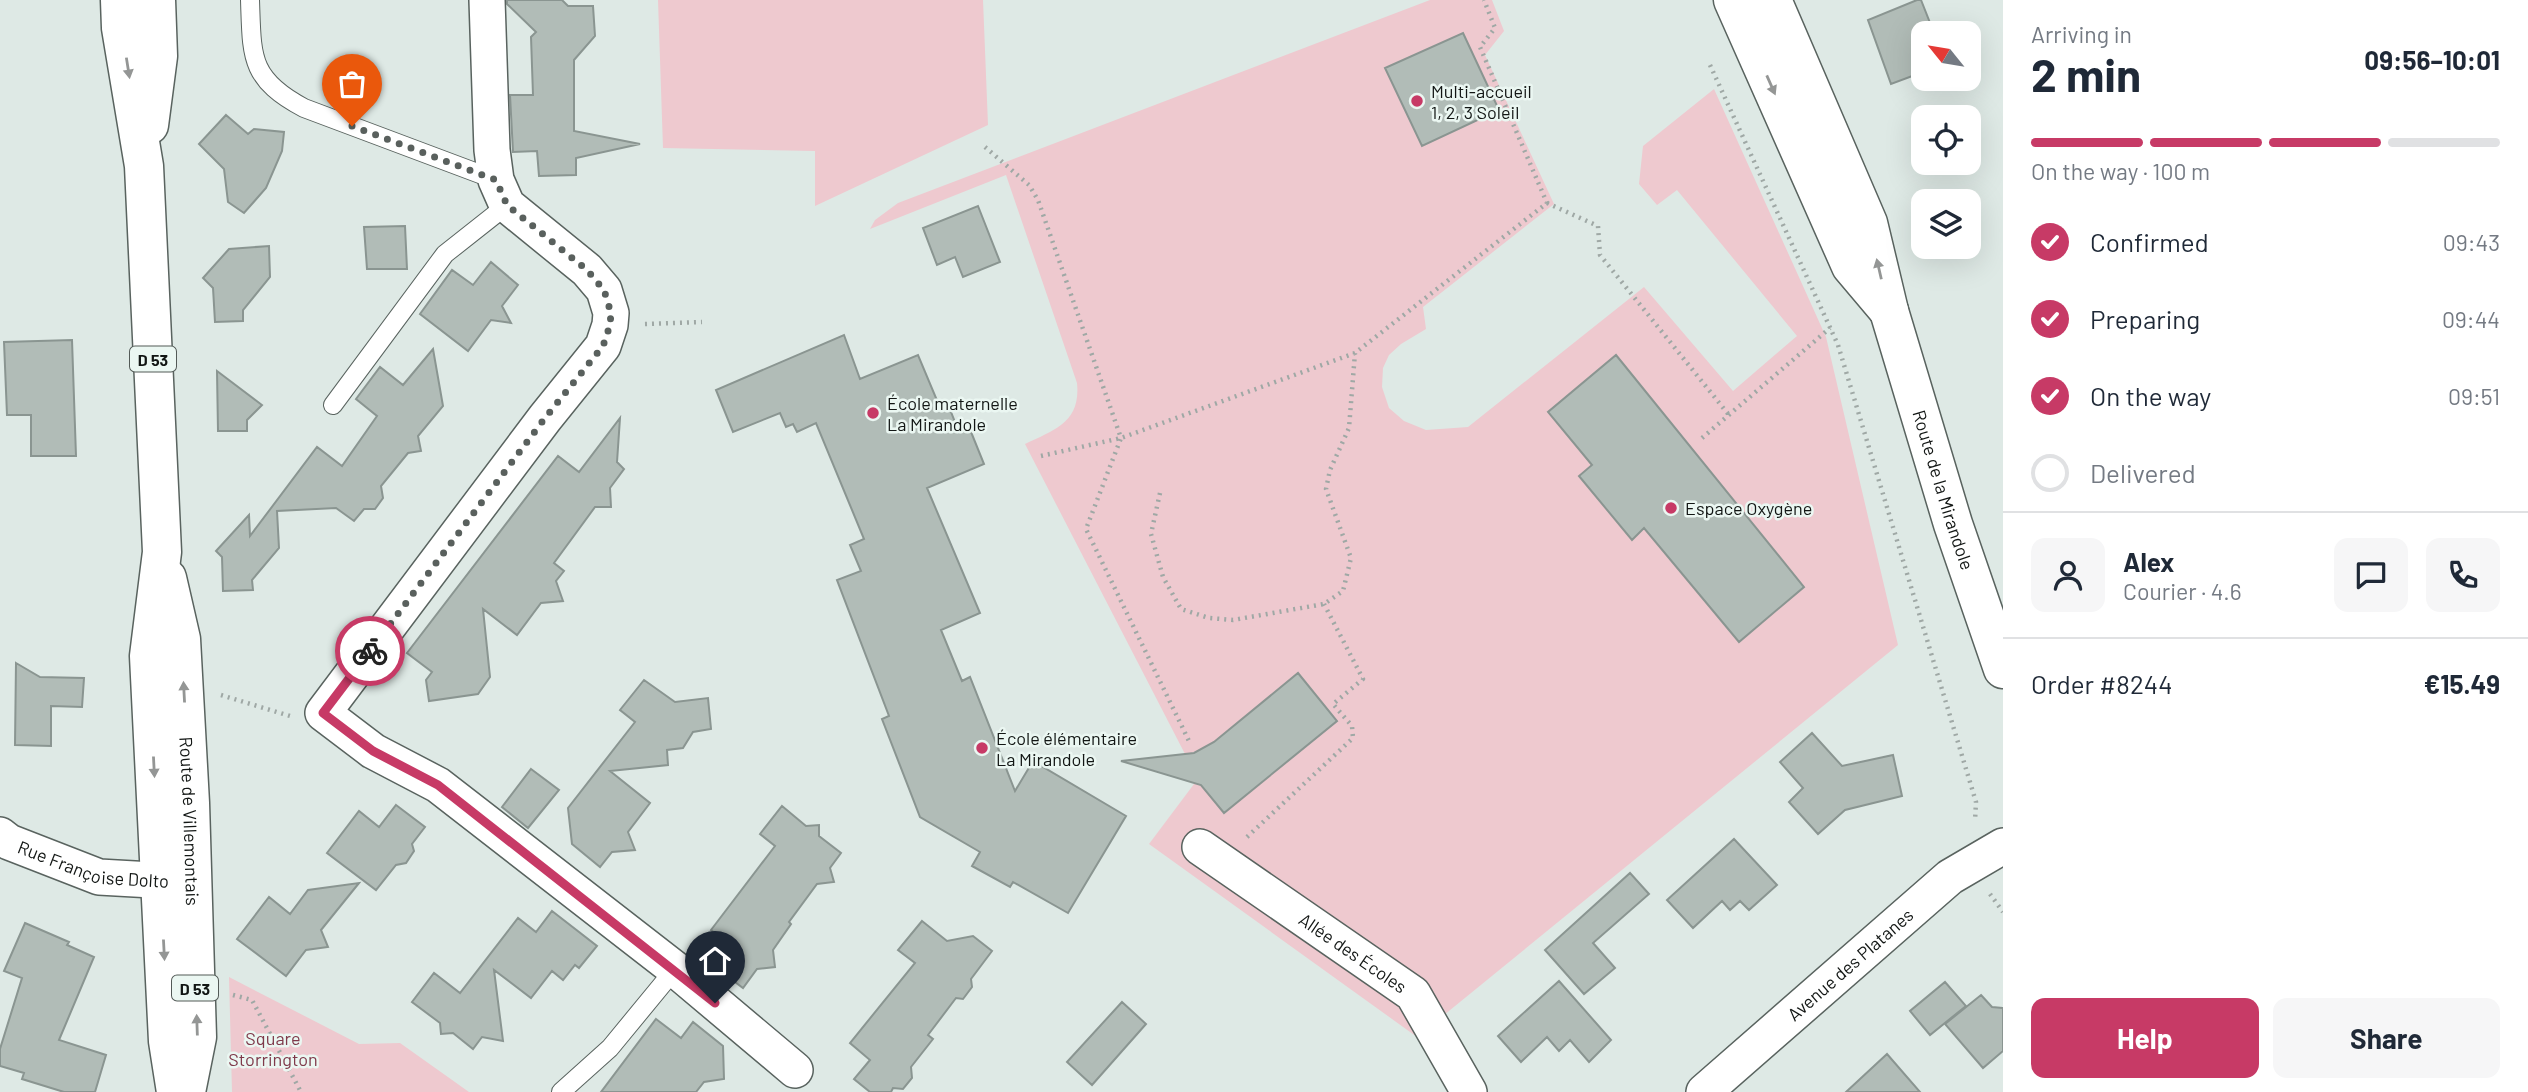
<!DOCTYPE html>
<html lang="en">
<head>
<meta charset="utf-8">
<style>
	:root { --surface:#fff; --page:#f6f6f7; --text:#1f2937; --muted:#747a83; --line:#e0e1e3; --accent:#c73a66 }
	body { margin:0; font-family:Barlow,sans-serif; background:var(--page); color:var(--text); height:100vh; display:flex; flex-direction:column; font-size:26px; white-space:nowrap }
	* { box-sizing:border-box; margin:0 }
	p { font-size:23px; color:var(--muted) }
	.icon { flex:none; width:38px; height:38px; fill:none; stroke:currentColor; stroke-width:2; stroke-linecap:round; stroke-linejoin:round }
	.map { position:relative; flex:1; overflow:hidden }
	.panel { display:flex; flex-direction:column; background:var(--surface); width:525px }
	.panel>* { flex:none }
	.needle { width:46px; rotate:300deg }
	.tools { position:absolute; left:1911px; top:21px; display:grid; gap:14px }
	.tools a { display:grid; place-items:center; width:70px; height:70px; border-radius:14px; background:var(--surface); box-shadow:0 7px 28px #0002; font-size:35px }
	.pin { position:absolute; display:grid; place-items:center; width:60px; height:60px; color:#fff; margin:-72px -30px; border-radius:50% 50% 50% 0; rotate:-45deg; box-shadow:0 0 7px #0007 }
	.pin .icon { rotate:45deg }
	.courier { position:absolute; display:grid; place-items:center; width:70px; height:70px; margin:-35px; border:5px solid #c73a66; border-radius:50%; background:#fff; color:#222; box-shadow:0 2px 9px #0007 }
	.head em { font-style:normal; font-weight:700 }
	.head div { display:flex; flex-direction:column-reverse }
	.head { display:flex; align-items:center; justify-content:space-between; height:119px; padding:0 28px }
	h1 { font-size:46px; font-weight:700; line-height:52px }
	.bar { display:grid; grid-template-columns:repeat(4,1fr); gap:10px 7px; align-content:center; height:84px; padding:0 28px }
	.bar i { height:9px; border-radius:5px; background:var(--line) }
	.bar .selected { background:var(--accent) }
	.bar p { grid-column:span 4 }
	.line { display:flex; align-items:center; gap:18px; padding:0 28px; border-top:2px solid var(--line) }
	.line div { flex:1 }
	.round { display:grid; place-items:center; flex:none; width:74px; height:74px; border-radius:14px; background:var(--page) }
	ol { padding:0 28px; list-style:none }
	li { display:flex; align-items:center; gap:21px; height:77px }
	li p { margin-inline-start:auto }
	li .icon { padding:7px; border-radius:50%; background:var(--accent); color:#fff; stroke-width:4 }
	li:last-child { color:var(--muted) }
	li i { width:38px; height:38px; border:4px solid var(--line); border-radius:50% }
	.button { display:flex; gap:14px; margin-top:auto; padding:14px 28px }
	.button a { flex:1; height:80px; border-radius:14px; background:var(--accent); color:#fff; font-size:28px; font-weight:700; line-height:80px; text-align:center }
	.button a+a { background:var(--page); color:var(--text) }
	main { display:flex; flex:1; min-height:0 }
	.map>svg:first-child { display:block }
	.green { fill:#eec9cf }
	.building { fill:#b1bcb7; stroke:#8a9591; stroke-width:2 }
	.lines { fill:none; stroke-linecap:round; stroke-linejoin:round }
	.service-casing { stroke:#59635f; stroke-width:20 }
	.minor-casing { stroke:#59635f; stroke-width:38 }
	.tertiary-casing { stroke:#59635f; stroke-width:41 }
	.primary-casing { stroke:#59635f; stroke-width:41 }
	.path { stroke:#9fa8a5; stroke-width:4.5; stroke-dasharray:2 5; stroke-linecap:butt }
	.service { stroke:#fff; stroke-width:18 }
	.minor { stroke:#fff; stroke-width:35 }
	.tertiary { stroke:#fff; stroke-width:38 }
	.primary { stroke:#fff; stroke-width:38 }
	.oneway { fill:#949695 }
	.done { stroke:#59605d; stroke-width:7; stroke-dasharray:0 12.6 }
	.route { stroke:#c73a66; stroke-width:9 }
	.poi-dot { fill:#c73a66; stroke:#ebf7f2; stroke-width:2.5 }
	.labels { text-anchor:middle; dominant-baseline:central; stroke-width:5; stroke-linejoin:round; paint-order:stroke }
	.shield { fill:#ebf7f2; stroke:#535a57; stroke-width:2 }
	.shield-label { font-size:16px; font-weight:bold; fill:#121614 }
	.poi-label { font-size:18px; fill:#121614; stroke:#ebf7f2; text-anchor:start }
	.street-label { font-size:18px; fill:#121614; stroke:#ebf7f2 }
	.park-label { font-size:18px; fill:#7f394a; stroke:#ebf7f2 }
</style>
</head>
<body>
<main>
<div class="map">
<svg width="2003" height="1092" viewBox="0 0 2003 1092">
	<rect width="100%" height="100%" fill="#dee9e5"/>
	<path class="green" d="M 658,0 L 983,0 L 988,125 L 815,206 L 815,151 L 663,148 Z
		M 1430,0 L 1492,0 L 1504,31 L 1485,55 L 1554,204 L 1423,307 L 1426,329 L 1401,344 L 1389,355 L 1383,368 L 1382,387 L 1389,408 L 1404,421 L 1426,430 L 1468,427 L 1644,287 L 1733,391 L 1797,336 L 1677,190 L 1657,205 L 1639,184 L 1643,146 L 1714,89 L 1826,337 L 1898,645 L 1417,1037 L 1149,844 L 1197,780 L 1280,689 C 1261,704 1206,755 1185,754 L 1025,444 C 1055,430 1081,422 1077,383 L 1006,175 L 870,229 L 875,220 L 898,203 Z
		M 229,977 L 359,1044 L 400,1043 L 469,1092 L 232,1092 Z"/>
	<path class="building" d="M 507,0 L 562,0 L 568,6 L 593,6 L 595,36 L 574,60 L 574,131 L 640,144 L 576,158 L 576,175 L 539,176 L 537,151 L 513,152 L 510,95 L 533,95 L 531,37 L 536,32 L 507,4 Z
		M 1917,0 L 1921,0 L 1934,33 L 1923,33 L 1923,72 L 1891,84 L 1868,20 Z
		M 1463,33 L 1499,110 L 1422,146 L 1385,68 Z
		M 226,115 L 248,134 L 254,129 L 284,132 L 282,151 L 266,188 L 244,213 L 228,202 L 224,169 L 199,144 Z
		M 978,206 L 1000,262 L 963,277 L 955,257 L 937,265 L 923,228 Z
		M 405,226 L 407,269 L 367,269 L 364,227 Z
		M 269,246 L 270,277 L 243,310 L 243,321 L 215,322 L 213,288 L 203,278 L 229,249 Z
		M 491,262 L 518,285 L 502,306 L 511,323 L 491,320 L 468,351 L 420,314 L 452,270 L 473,285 Z
		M 844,335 L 860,379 L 918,355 L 941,410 L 949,407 L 957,427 L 967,422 L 984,464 L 927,488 L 980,613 L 941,630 L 962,681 L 970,677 L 1015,791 L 1033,761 L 1126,816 L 1068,913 L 1013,882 L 1010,887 L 972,866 L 980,852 L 920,817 L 882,719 L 889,716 L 837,580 L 861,571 L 850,545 L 864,539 L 816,423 L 797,432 L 793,424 L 786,427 L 780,413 L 733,432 L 716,390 Z
		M 72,340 L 76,456 L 31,456 L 31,415 L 7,415 L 4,342 Z
		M 433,349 L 443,406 L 418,436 L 421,451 L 408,453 L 381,486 L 383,498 L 375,509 L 364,509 L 354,521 L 336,508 L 277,511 L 279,548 L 252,580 L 253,590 L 223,591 L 222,557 L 216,551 L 249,515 L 250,536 L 317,447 L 342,466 L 377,416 L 356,399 L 380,367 L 403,385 Z
		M 1616,355 L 1804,587 L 1739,642 L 1644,528 L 1632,540 L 1579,476 L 1592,465 L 1548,412 Z
		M 217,371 L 262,405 L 247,420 L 247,431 L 218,431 Z
		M 620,418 L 617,462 L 624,469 L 610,488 L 611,507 L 595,507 L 554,563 L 564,571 L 556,581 L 563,601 L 541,603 L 517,635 L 483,609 L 490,677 L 478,694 L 429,701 L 426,680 L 432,672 L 407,653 L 558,456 L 579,472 Z
		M 16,663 L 40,677 L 84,678 L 82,707 L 51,706 L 51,746 L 15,745 Z
		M 1298,673 L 1337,721 L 1224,813 L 1201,785 L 1121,761 L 1194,753 L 1214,742 Z
		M 644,680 L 675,702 L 708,698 L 711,729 L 693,732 L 683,748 L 667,750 L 668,765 L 610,771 L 650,803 L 628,832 L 635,850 L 612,852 L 600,867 L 572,844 L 568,808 L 635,722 L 620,710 Z
		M 1812,733 L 1842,766 L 1893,755 L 1902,796 L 1845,810 L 1818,834 L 1789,802 L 1803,788 L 1780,762 Z
		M 531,769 L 559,790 L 528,828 L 502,807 Z
		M 396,805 L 425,827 L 412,844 L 414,851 L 406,863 L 396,865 L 376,890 L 327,853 L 359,811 L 379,827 Z
		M 782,806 L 806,826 L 819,825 L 819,836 L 841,853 L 830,868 L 834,882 L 817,884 L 789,922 L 791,924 L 773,950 L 775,967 L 757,969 L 743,988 L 714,966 L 730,946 L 711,930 L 775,846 L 760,834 Z
		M 1734,839 L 1777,885 L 1749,910 L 1740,901 L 1730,910 L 1722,901 L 1693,928 L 1667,900 Z
		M 1630,873 L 1649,894 L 1593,943 L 1615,968 L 1584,994 L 1545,950 Z
		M 359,883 L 321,930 L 328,947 L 306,950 L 286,976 L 237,939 L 269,897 L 290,914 L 308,890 Z
		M 552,911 L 597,946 L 579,968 L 575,965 L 563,980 L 552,971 L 531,998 L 494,970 L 503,1041 L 482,1037 L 473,1049 L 453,1033 L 441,1034 L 440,1023 L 412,1002 L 434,973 L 460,993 L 518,918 L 536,932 Z
		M 922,921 L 947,941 L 973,936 L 992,951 L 971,979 L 972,987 L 963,999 L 956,998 L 928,1035 L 933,1039 L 911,1067 L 912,1078 L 903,1089 L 893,1088 L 891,1092 L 870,1092 L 854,1079 L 870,1060 L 850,1043 L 915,963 L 898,950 Z
		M 25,923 L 69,942 L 67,945 L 94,957 L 59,1040 L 106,1055 L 95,1092 L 64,1092 L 22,1079 L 24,1073 L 0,1066 L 0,1049 L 22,978 L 4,971 Z
		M 1559,981 L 1611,1040 L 1589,1062 L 1570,1040 L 1559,1051 L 1547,1037 L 1521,1062 L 1498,1036 Z
		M 1945,982 L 1966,1006 L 1930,1035 L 1910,1011 Z
		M 1981,995 L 1992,1007 L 2003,1008 L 2003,1051 L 1983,1068 L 1945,1024 Z
		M 1122,1002 L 1146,1024 L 1092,1085 L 1067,1062 Z
		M 656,1019 L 681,1038 L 693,1022 L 723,1046 L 724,1079 L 704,1082 L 696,1092 L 601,1092 Z
		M 1887,1054 L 1920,1092 L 1846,1092 Z"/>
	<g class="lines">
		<defs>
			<path id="service" d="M 250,0 C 252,56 249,79 304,108 L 496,180
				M 333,405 L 445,254 L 507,205
				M 561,1092 L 610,1048 L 675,969"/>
			<g id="minor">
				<path d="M 487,0 L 492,150 L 496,180 L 507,205 L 587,270 L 604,290 L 611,313 L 610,325 L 603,346 L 545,418 L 323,713 L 373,751 L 438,785 L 675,969 L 795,1070"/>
				<path id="s1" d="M 0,835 L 9,842 L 99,877 L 188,882"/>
				<path id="s2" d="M 1200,847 L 1413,994 L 1469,1092"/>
				<path id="s3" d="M 1704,1092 L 1950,877 L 2003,846"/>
			</g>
			<g id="tertiary">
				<path d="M 1733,0 L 1851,266 L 1889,311 L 1868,223 L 1772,0"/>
				<path id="s4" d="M 1889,311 L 1953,524 L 2003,669"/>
			</g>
			<g id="primary">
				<path d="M 120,0 L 121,28 L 144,166 L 162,552 L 149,656 L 168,1041 L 176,1092"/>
				<path d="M 149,125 L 158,56 L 156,0"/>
				<path id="s5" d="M 167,578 L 181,639 L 190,803 L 197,1037 L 186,1092"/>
			</g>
		</defs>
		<use href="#service" class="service-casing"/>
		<use href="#minor" class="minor-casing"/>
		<use href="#tertiary" class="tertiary-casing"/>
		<use href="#primary" class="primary-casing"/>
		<path class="path" d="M 1710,65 L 1838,345 L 1976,802 L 1975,821
			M 985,147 L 1029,185 L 1038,200 L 1121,438 L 1086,529 L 1189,741
			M 1547,203 L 1598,226 L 1600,255 L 1729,415
			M 645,324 L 702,322
			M 1702,438 L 1830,328
			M 1041,456 L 1121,438 L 1355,353 L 1547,203 L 1480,47 L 1495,28 L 1484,0
			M 1160,493 L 1151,534 L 1163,577 L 1181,609 L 1209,618 L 1233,620 L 1324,604 L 1343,591 L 1351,558 L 1326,489 L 1330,470 L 1349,428 L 1355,353
			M 221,695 L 290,716
			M 1247,837 L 1353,738 L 1352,726 L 1333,704 L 1363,679 L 1324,604
			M 1990,894 L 2003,912
			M 233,995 L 252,1000 L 301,1092"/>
		<use href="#service" class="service"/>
		<use href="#minor" class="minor"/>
		<use href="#tertiary" class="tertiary"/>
		<use href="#primary" class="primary"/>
	</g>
	<defs><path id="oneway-solid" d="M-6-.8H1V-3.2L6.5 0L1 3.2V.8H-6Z" transform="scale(1.75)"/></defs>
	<g class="oneway">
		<use href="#oneway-solid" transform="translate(128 68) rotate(81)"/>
		<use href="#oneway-solid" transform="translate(1771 85) rotate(66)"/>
		<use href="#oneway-solid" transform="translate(1879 269) rotate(-103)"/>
		<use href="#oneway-solid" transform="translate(184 692) rotate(-93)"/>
		<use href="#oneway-solid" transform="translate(154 767) rotate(87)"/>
		<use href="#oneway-solid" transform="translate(164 950) rotate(87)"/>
		<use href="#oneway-solid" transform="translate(197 1025) rotate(-92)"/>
	</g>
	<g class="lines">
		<path class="done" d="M 352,126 L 496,180 L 507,205 L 587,270 L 604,290 L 611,313 L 610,325 L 603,346 L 545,418 L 370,651"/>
		<path class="route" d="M 370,651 L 323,713 L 373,751 L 438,785 L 715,1003"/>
	</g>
	<g class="poi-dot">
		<circle cx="1417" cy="101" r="7"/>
		<circle cx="873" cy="413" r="7"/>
		<circle cx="1671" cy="508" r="7"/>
		<circle cx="982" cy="748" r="7"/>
	</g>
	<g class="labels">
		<g class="shield">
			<rect x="130" y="346.5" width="46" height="25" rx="5"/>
			<rect x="172" y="975.5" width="46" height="25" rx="5"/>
		</g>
		<g class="shield-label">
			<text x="153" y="359">D 53</text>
			<text x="195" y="988">D 53</text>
		</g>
		<g class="poi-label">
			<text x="1431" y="91">Multi-accueil<tspan x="1431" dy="21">1, 2, 3 Soleil</tspan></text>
			<text x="887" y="403">École maternelle<tspan x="887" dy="21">La Mirandole</tspan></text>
			<text x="1685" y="508">Espace Oxygène</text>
			<text x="996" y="738">École élémentaire<tspan x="996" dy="21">La Mirandole</tspan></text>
		</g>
		<g class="street-label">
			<text stroke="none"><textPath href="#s4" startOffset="187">Route de la Mirandole</textPath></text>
			<text stroke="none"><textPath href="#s5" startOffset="245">Route de Villemontais</textPath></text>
			<text stroke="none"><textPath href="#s1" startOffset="100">Rue Françoise Dolto</textPath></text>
			<text stroke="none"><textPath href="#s2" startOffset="186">Allée des Écoles</textPath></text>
			<text stroke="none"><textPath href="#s3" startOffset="194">Avenue des Platanes</textPath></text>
		</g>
		<g class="park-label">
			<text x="273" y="1038">Square<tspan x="273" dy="21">Storrington</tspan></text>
		</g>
	</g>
</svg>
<div class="tools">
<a><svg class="needle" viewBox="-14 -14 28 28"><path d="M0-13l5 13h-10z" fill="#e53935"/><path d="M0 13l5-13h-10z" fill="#747a83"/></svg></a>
<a><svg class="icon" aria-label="locate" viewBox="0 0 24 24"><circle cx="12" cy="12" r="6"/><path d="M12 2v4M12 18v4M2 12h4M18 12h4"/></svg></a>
<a><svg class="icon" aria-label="layers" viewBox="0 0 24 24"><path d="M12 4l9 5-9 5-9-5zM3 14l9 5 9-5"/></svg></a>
</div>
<div class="pin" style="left:352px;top:126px;background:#ea580c"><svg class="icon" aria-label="bag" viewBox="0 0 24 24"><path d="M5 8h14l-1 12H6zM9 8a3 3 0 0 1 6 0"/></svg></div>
<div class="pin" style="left:715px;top:1003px;background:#1f2937"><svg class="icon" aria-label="home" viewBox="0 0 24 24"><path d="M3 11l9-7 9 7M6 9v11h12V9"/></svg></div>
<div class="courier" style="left:370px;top:651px"><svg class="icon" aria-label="bike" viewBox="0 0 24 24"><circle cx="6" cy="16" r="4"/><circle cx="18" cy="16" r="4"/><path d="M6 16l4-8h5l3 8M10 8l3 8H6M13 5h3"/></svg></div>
</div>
<section class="panel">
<div class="head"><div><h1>2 min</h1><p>Arriving in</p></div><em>09:56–10:01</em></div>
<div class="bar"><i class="selected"></i><i class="selected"></i><i class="selected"></i><i></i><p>On the way · 100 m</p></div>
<ol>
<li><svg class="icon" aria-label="check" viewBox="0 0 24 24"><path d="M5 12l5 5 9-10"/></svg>Confirmed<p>09:43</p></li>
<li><svg class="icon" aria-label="check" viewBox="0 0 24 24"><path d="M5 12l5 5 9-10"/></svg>Preparing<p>09:44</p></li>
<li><svg class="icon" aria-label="check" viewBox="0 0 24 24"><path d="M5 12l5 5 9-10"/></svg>On the way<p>09:51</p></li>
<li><i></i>Delivered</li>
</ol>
<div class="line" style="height:126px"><a class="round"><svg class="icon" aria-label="person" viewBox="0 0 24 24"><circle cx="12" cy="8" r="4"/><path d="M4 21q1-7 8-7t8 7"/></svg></a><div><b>Alex</b><p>Courier · 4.6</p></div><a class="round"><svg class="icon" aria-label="chat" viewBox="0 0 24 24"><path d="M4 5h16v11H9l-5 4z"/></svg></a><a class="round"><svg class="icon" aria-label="phone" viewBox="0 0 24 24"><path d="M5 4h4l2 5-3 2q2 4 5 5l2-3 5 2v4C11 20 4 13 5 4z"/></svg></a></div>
<div class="line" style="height:91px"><div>Order #8244</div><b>€15.49</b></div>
<div class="button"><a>Help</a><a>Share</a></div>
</section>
</main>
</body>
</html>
